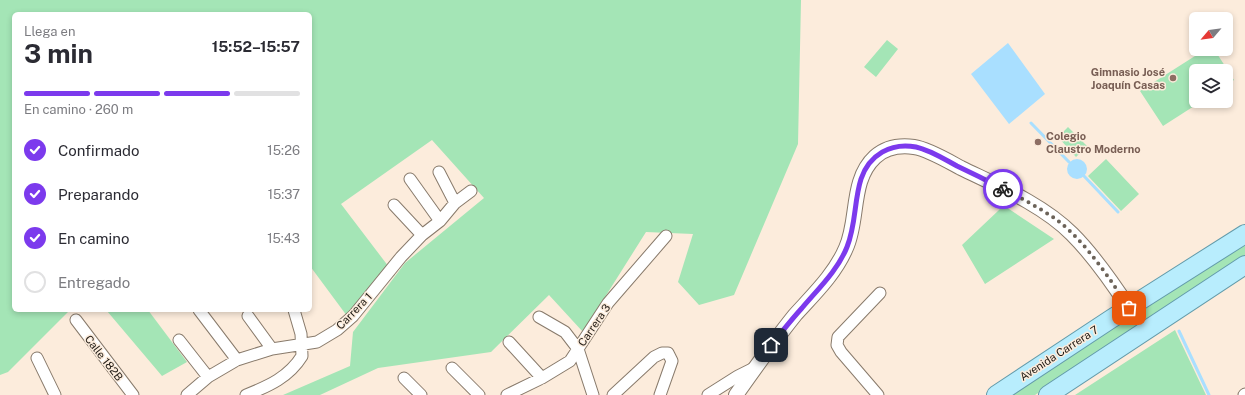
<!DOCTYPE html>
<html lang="es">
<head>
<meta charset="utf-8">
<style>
	:root { --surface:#fff; --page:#f2f2f3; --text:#2b2b33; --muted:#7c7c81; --line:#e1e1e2; --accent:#7c3aed }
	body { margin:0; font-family:"Public Sans",sans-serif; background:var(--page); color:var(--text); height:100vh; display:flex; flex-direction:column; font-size:15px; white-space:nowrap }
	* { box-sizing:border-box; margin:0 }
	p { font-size:13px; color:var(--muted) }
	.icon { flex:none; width:22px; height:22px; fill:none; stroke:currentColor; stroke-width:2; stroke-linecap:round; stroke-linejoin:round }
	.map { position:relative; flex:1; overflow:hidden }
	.drawer { position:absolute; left:12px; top:12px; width:300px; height:300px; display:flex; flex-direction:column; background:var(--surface); border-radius:6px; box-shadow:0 2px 6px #0003 }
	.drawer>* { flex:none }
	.needle { width:26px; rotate:241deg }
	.controls { position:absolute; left:1189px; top:12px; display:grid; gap:8px }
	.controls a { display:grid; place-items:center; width:44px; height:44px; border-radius:6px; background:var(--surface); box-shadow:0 2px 6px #0003; font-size:20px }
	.pin { position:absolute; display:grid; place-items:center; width:34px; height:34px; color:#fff; margin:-17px; border-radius:8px; box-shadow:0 2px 6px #0006 }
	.courier { position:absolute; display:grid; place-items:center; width:40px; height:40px; margin:-20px; border:3px solid #7c3aed; border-radius:50%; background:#fff; color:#222; box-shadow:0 1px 5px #0007 }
	.headline em { font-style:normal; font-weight:700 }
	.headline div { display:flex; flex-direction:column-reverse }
	.headline { display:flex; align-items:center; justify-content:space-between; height:68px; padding:0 12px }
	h1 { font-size:26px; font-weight:700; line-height:30px }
	.bar { display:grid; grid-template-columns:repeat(4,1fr); gap:6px 4px; align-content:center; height:48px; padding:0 12px }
	.bar i { height:5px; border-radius:3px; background:var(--line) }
	.bar .current { background:var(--accent) }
	.bar p { grid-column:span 4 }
	ol { padding:0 12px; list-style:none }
	li { display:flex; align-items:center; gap:12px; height:44px }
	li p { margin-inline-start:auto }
	li .icon { padding:4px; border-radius:50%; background:var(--accent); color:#fff; stroke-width:4 }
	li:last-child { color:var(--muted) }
	li i { width:22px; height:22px; border:2px solid var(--line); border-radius:50% }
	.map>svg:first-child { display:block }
	.green { fill:#a4e5b6 }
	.water { fill:#a9dfff }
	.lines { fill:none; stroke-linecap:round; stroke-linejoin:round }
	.stream { stroke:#a9dfff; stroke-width:3 }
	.minor-casing { stroke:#887a6b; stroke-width:13 }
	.tertiary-casing { stroke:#887a6b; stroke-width:16 }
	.primary-casing { stroke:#639baa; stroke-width:20 }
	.minor { stroke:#fff; stroke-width:11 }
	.tertiary { stroke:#fff; stroke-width:14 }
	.primary { stroke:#b8edfd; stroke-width:18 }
	.done { stroke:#6c6359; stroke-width:4; stroke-dasharray:0 7.2 }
	.route { stroke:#7c3aed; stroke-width:5 }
	.education-dot { fill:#8d6e63; stroke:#fcecdc; stroke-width:1.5 }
	.labels { text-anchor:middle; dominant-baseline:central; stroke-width:3; stroke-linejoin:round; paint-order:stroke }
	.education-label { font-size:11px; font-weight:bold; fill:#785e54; stroke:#fcecdc; text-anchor:end }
	.street-label { font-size:11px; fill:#1e1913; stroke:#fcecdc }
</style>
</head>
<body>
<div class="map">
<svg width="1245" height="395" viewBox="0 0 1245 395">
	<rect width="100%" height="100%" fill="#fcecdc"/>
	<path class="green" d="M 0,0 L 801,0 L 798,144 L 734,295 L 699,305 L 678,282 L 693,234 L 646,232 L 583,332 L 549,295 L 491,352 L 378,368 L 320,395 L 283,395 L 350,366 L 353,332 L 405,263 L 484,198 L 432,140 L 341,204 L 395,275 L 347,316 L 310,266 L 310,14 L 14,14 L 14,310 L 148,310 L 187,362 L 162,376 L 107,311 L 78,310 L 68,312 L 8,372 L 0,375 Z
		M 887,40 L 898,49 L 876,77 L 864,67 Z
		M 1206,49 L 1214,49 L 1234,80 L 1226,85 L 1226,71 L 1196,71 L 1196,101 L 1202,101 L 1163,126 L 1140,91 Z
		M 1068,127 L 1087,146 L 1076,157 L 1058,137 Z
		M 1106,159 L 1139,194 L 1121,211 L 1088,176 Z
		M 1003,205 L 1054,239 L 985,284 L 962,245 L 999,210 Z
		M 1245,244 L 1245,256 L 1035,395 L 1010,395 L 1138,312 L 1204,271 Z
		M 1175,330 L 1206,395 L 1075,395 Z"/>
	<path class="water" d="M 1008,43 L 1045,94 L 1009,124 L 971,74 Z
		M1067 169a10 10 0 1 1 20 0a10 10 0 1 1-20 0Z"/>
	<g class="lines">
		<path class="stream" d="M 1031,123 L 1069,162
			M 1084,176 L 1118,212
			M 1179,331 L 1209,395"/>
		<defs>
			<path id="minor" d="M 439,172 L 455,203
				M 410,179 L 440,221
				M 394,205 L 422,235
				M 199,310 L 237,360
				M 248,316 L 272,349
				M 539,317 L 565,332 L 578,349 L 593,395
				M 76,320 L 133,395
				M 179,340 L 208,377
				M 509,342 L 542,378
				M 37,358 L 55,395
				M 452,368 L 479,395
				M 404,378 L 421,395
				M 187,395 L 208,377 L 237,360 L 272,349 L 317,342 L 337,330 L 353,316 L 401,257 L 422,235 L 440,221 L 455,203 L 471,191
				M 246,395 C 269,386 289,377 302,356 L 301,334 L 294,310
				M 507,395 L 542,378 L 570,361 L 608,303 L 666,236
				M 613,395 L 654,357 L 662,353 L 668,353 L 672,361 L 660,395
				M 708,395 L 738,376 L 756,367
				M 878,395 L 841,352 L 837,345 L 838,337 L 880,293
				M 1244,395 L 1245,394"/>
			<path id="tertiary" d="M 736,395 C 755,368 774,341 795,315 C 814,294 835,274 846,248 C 859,220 850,180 875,157 C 886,147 899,145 914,147 C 928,149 948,161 961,168 C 998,186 1042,204 1072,234 C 1094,256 1112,282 1129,308"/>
			<path id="primary" d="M 996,395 L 1111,319 L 1245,234
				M 1048,395 L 1245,265"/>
		</defs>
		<use href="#minor" class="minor-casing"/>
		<use href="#tertiary" class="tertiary-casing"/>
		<use href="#primary" class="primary-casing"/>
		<use href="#minor" class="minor"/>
		<use href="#tertiary" class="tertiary"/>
		<use href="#primary" class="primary"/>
	</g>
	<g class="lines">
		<path class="done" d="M 1003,189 C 1021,198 1040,208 1057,220 C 1084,240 1111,280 1129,308"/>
		<path class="route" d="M 771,345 C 781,333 791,320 802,308 C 818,289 838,270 847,247 C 856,225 854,201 861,179 C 869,155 891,142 916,147 C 930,150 944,159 957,166 C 972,173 988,181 1003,189"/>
	</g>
	<g class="education-dot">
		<circle cx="1173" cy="78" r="4"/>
		<circle cx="1038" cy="142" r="4"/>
	</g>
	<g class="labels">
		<g class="education-label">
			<text x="1165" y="72">Gimnasio José<tspan x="1165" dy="13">Joaquín Casas</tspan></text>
			<text x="1046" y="136" text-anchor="start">Colegio<tspan x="1046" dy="13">Claustro Moderno</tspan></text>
		</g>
		<g class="street-label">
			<text transform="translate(354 311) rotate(-46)">Carrera 1</text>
			<text transform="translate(594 325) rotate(-56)">Carrera 3</text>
			<text transform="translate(1059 353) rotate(-33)">Avenida Carrera 7</text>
			<text transform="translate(104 358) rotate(52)">Calle 182B</text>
		</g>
	</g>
</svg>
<div class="controls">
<a><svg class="needle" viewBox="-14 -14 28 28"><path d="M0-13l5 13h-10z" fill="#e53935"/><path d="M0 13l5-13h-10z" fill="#7c7c81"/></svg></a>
<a><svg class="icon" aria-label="layers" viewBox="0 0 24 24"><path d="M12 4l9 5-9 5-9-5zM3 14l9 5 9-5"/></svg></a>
</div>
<div class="pin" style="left:1129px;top:308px;background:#ea580c"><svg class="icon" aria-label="bag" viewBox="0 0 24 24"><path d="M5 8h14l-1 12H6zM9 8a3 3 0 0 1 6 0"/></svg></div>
<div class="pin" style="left:771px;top:345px;background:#1f2937"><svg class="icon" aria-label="home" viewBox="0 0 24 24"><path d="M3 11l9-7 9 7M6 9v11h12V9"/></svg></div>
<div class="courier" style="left:1003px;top:189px"><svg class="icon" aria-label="bike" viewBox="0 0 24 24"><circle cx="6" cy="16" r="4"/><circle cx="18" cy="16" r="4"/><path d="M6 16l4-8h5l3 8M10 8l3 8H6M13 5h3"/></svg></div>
<section class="drawer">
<div class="headline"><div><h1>3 min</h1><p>Llega en</p></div><em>15:52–15:57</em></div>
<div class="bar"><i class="current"></i><i class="current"></i><i class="current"></i><i></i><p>En camino · 260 m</p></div>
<ol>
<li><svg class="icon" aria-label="check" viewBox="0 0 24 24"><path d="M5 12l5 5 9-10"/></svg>Confirmado<p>15:26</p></li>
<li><svg class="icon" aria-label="check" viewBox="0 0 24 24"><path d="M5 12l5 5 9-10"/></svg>Preparando<p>15:37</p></li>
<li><svg class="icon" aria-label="check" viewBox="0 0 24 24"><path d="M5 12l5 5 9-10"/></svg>En camino<p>15:43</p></li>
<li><i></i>Entregado</li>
</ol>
</section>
</div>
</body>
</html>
